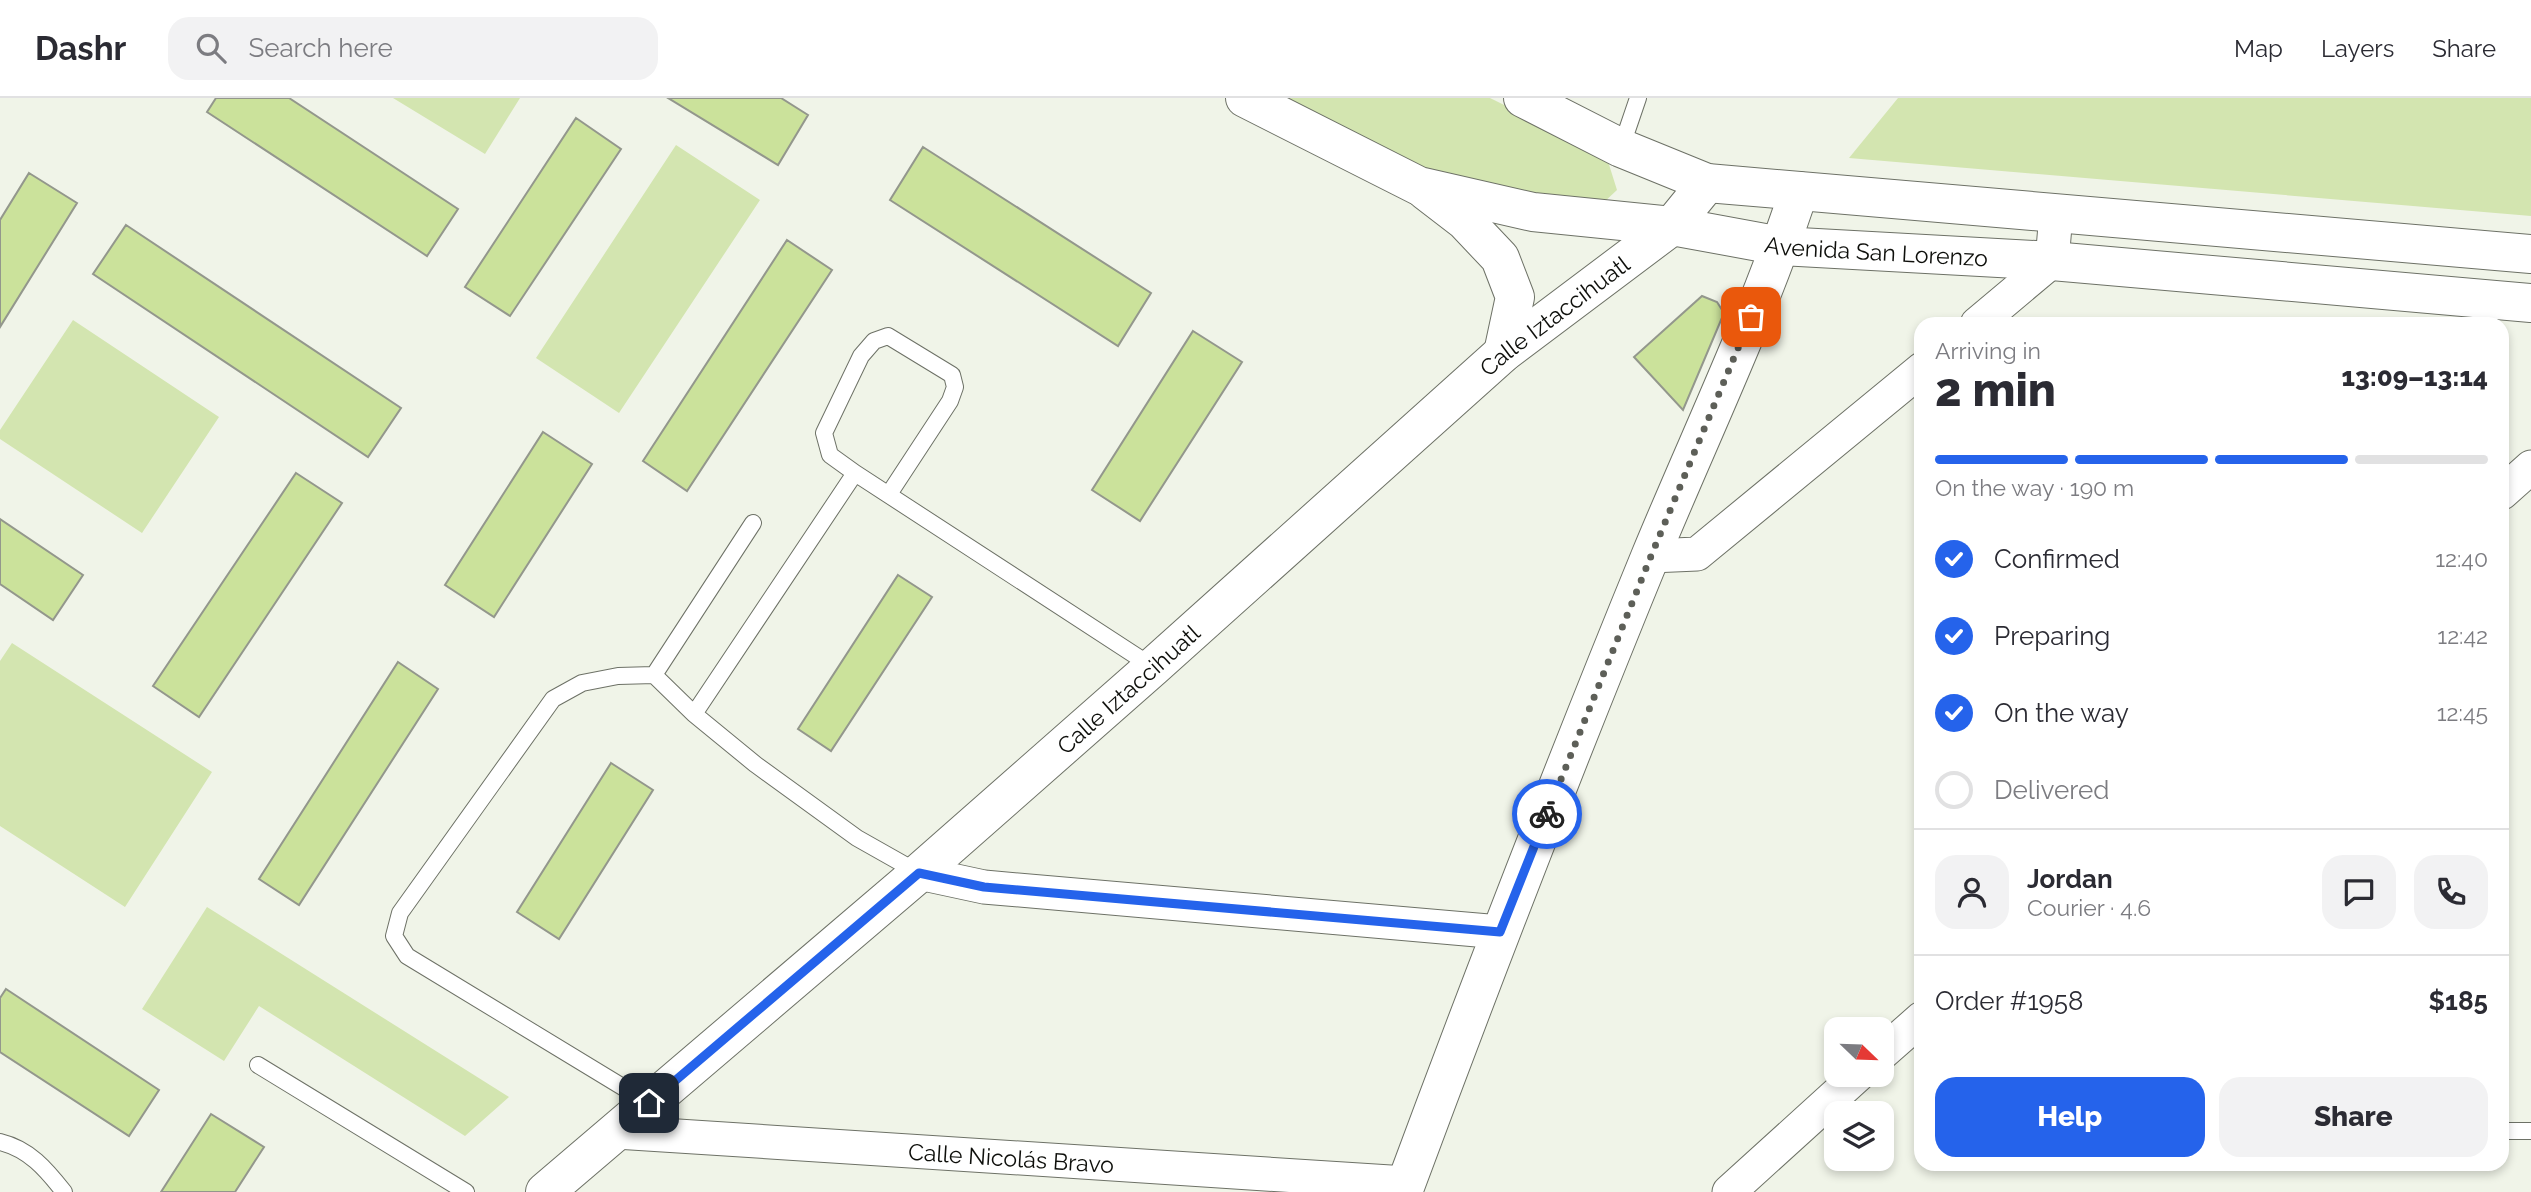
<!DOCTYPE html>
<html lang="en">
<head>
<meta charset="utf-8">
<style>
	:root { --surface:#fff; --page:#f2f2f3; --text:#2b2b33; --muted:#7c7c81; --line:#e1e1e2; --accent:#2563eb }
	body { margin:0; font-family:Raleway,sans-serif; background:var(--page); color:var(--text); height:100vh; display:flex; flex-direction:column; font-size:26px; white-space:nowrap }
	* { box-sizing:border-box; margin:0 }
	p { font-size:23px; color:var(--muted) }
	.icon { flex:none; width:38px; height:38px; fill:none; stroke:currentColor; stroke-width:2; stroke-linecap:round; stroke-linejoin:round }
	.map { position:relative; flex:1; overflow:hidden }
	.side { position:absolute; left:1914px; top:219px; width:595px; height:854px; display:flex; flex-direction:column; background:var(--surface); border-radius:21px; box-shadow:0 4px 10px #0003 }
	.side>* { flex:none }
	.needle { width:46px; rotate:113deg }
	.controls { position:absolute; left:1824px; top:919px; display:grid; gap:14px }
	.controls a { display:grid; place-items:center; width:70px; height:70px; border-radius:14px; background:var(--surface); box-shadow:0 4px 10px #0003; font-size:35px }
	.pin { position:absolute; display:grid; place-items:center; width:60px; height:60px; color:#fff; margin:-30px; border-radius:14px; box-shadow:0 4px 10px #0006 }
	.courier { position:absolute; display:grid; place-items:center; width:70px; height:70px; margin:-35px; border:5px solid #2563eb; border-radius:50%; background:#fff; color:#222; box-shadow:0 2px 9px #0007 }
	.overview em { font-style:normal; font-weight:800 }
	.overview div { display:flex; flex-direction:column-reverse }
	.overview { display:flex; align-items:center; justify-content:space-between; height:119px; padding:0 21px }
	h1 { font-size:46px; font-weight:800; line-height:52px }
	.bar { display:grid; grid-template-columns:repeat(4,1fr); gap:10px 7px; align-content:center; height:84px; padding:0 21px }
	.bar i { height:9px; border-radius:5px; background:var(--line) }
	.bar .selected { background:var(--accent) }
	.bar p { grid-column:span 4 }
	.line { display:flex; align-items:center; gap:18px; padding:0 21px; border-top:2px solid var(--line) }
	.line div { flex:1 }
	.round { display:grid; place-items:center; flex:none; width:74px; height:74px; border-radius:21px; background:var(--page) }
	ol { padding:0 21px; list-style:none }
	li { display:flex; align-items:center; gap:21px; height:77px }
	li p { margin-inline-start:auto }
	li .icon { padding:7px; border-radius:50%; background:var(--accent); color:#fff; stroke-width:4 }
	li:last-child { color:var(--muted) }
	li i { width:38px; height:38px; border:4px solid var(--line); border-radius:50% }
	.cta { display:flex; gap:14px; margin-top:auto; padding:14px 21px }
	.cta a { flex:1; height:80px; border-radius:21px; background:var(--accent); color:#fff; font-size:28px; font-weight:800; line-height:80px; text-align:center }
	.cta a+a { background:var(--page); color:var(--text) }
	header { display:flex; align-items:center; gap:42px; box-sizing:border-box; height:98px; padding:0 35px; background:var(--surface); border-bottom:2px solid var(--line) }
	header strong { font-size:33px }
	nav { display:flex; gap:38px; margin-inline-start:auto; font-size:24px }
	.search { width:490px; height:63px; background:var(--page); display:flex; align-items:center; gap:18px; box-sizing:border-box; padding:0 24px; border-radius:21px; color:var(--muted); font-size:26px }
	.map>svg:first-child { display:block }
	.green { fill:#d3e5b0 }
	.building { fill:#cbe29b; stroke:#93978c; stroke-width:2 }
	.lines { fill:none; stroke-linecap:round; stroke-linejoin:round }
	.lane-casing { stroke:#6d7166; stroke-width:18 }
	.street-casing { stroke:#6d7166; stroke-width:35 }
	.secondary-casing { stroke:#6d7166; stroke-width:40 }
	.lane { stroke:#fff; stroke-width:16 }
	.street { stroke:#fff; stroke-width:33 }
	.secondary { stroke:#fff; stroke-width:38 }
	.done { stroke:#5d5f58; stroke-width:7; stroke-dasharray:0 12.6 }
	.route { stroke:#2563eb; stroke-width:9 }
	.labels { text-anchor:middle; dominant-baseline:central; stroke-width:6; stroke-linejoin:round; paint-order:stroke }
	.street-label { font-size:23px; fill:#0e0f0b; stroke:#f0f4e8 }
</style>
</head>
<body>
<header>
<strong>Dashr</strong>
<div class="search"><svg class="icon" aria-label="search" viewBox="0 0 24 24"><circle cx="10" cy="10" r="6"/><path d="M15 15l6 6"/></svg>Search here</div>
<nav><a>Map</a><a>Layers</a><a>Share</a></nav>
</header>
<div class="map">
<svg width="2531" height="1094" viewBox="0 0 2531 1094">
	<rect width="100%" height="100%" fill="#f0f4e8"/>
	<path class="green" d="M 393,0 L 520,0 L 485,56 Z
		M 1265,0 L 1490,0 L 1606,57 L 1617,92 L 1586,121 L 1519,114 Z
		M 1898,0 L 2531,0 L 2531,118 L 1849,60 Z
		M 676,47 L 760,102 L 619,315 L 536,260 Z
		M 73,222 L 219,319 L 142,435 L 0,341 L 0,332 Z
		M 12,545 L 212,674 L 125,809 L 0,728 L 0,563 Z
		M 207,809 L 509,999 L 465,1038 L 259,908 L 224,963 L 142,911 Z"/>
	<path class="building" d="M 216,0 L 289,0 L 458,111 L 427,158 L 207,14 Z
		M 668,0 L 781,0 L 808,17 L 778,67 Z
		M 576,20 L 621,51 L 510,218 L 465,189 Z
		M 923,49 L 1151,195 L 1118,248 L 890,102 Z
		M 29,75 L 77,105 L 0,229 L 0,122 Z
		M 126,127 L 401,310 L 368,359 L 93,176 Z
		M 787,142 L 832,172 L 687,393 L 643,363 Z
		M 1702,198 L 1717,204 L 1724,215 L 1683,312 L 1634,259 Z
		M 1193,233 L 1242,264 L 1140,423 L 1092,392 Z
		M 543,334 L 592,366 L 494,519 L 445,487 Z
		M 296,375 L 342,405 L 199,619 L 153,588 Z
		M 0,421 L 83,477 L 53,522 L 0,486 Z
		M 898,477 L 932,499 L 831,653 L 798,631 Z
		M 398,564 L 438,591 L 299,807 L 259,781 Z
		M 611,665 L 653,692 L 559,841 L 517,814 Z
		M 6,891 L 159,992 L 129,1038 L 0,954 L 0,900 Z
		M 211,1016 L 264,1049 L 235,1094 L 161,1094 Z"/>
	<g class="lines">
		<defs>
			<path id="lane" d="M 1621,50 L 1638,0
				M 889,396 L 950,303 L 955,289 L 952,277 L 888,238 L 874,243 L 861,258 L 824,335 L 830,357 L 855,375 L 1153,569
				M 654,577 L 753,425
				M 694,616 L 855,375
				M 258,967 L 466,1094
				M 649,1005 L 407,858 L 394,838 L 400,815 L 553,601 L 582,585 L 618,578 L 654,577 L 694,616 L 755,666 L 857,740 L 919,775
				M 2502,1033 L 2531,1033
				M 0,1044 C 29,1051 46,1071 64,1094"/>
			<g id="street">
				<path d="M 1977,226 L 2052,163 L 2056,116"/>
				<path d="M 2502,395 L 2531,369"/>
				<path d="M 1651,458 L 1697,456 L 1922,271"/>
				<path d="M 919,775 L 984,789 L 1500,834"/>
				<path d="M 1881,956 L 1922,920"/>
				<path id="s1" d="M 616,1034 L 1406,1085"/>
				<path d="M 1729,1094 L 1859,976"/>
			</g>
			<g id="secondary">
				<path id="s2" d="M 1245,0 L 1419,88 L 1533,114 L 1672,128 L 1781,148 L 2052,163 L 2531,205"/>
				<path d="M 1523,0 L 1621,50 L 1707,85 L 2531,156"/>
				<path d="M 1426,93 L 1465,123 L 1500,160 L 1515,199 L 1503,255"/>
				<path id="s3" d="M 545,1094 L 919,775 L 1153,569 L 1503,255 L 1672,128 L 1707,85"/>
				<path d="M 1403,1094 C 1482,881 1564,669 1650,459 C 1700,338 1758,218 1799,93"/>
			</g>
		</defs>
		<use href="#lane" class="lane-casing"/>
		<use href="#street" class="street-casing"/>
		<use href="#secondary" class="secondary-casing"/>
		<use href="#lane" class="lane"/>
		<use href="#street" class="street"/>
		<use href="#secondary" class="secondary"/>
	</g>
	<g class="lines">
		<path class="done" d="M 1547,716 L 1651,458 L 1751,219"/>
		<path class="route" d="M 649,1005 L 919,775 L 984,789 L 1500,834 L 1547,716"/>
	</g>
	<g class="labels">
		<g class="street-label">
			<text stroke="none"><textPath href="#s2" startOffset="658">Avenida San Lorenzo</textPath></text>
			<text stroke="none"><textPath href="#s3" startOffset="1337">Calle Iztaccihuatl</textPath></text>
			<text stroke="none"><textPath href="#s3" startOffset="770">Calle Iztaccihuatl</textPath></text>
			<text stroke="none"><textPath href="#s1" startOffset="396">Calle Nicolás Bravo</textPath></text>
		</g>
	</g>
</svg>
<div class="controls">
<a><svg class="needle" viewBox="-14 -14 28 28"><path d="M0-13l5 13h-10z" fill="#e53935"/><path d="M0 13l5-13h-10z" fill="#7c7c81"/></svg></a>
<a><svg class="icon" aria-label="layers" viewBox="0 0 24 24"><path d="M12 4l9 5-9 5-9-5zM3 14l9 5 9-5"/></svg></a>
</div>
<div class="pin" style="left:1751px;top:219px;background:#ea580c"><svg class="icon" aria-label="bag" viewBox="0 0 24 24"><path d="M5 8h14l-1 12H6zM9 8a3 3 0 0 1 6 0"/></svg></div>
<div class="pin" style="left:649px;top:1005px;background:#1f2937"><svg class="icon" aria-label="home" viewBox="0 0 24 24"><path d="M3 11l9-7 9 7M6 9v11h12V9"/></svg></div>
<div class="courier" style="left:1547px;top:716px"><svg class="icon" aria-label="bike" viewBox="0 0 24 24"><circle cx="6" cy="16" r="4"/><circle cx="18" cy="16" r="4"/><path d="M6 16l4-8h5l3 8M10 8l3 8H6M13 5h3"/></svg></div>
<section class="side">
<div class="overview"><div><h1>2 min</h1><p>Arriving in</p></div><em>13:09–13:14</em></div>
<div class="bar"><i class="selected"></i><i class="selected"></i><i class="selected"></i><i></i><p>On the way · 190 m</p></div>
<ol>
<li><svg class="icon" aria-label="check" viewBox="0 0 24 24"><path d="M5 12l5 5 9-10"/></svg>Confirmed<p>12:40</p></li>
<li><svg class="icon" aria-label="check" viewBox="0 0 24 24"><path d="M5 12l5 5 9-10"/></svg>Preparing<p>12:42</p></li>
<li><svg class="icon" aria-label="check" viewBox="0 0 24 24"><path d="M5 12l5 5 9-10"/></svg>On the way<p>12:45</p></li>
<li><i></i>Delivered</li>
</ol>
<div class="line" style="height:126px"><a class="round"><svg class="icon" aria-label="person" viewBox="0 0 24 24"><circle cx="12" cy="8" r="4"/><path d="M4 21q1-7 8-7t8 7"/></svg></a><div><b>Jordan</b><p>Courier · 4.6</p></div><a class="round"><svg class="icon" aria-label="chat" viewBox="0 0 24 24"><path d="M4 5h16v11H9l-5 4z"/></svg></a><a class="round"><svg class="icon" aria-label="phone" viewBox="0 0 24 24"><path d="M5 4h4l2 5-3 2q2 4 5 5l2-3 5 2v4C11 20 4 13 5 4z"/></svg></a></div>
<div class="line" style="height:91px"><div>Order #1958</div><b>$185</b></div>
<div class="cta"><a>Help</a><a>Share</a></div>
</section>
</div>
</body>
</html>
